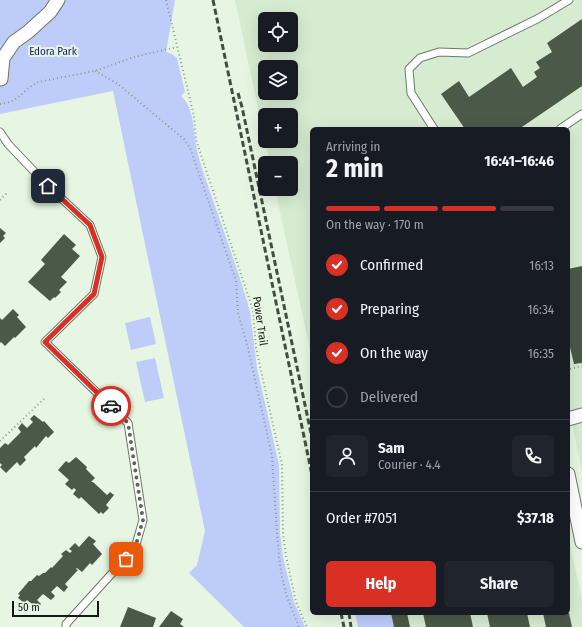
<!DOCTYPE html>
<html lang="en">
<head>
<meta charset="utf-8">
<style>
	:root { --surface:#171b24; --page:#20242c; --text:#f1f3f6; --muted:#9ea1a6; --line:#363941; --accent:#d93025 }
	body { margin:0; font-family:"Fira Sans Condensed",sans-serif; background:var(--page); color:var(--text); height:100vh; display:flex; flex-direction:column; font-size:15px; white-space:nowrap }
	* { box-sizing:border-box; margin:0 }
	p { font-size:13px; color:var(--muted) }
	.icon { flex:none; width:22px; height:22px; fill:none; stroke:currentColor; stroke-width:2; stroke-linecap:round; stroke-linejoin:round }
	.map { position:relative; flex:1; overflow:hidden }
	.side { position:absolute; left:310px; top:127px; width:260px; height:488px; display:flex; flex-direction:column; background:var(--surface); border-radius:6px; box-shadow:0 4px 16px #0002 }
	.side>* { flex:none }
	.controls { position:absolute; left:258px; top:12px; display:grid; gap:8px }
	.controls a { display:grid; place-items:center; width:40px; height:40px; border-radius:6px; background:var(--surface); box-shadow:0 4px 16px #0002; font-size:20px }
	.scale { position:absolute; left:12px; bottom:10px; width:87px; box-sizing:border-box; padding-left:4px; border:2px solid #131912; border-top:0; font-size:11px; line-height:14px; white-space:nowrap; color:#131912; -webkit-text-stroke:3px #e6f6e2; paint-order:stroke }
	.pin { position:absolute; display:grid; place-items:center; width:34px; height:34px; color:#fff; margin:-17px; border-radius:8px; box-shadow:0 2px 6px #0006 }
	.courier { position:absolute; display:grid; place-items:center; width:40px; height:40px; margin:-20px; border:3px solid #d93025; border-radius:50%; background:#fff; color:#222; box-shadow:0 1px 5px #0007 }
	.headline em { font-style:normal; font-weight:700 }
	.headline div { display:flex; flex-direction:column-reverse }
	.headline { display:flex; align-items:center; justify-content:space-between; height:68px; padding:0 16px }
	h1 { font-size:26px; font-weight:700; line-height:30px }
	.bar { display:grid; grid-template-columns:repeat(4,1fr); gap:6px 4px; align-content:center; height:48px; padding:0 16px }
	.bar i { height:5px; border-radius:3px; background:var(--line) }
	.bar .on { background:var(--accent) }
	.bar p { grid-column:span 4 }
	.line { display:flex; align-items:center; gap:10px; padding:0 16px; border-top:1px solid var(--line) }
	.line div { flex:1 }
	.round { display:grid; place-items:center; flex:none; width:42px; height:42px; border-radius:6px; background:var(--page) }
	ol { padding:0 16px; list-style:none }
	li { display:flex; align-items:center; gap:12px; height:44px }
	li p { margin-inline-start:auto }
	li .icon { padding:4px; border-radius:50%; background:var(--accent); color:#fff; stroke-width:4 }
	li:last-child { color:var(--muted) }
	li i { width:22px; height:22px; border:2px solid var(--line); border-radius:50% }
	.primary-button { display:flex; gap:8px; margin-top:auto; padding:8px 16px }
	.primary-button a { flex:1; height:46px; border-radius:6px; background:var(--accent); color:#fff; font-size:16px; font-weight:700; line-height:46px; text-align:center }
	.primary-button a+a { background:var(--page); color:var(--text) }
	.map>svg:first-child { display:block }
	.built { fill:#d6ebd0; fill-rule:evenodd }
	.green { fill:#beccfa }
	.building { fill:#4b5948 }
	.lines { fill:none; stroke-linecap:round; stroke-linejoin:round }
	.service-casing { stroke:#6b7a68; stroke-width:9 }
	.minor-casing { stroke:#6b7a68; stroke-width:15 }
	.path { stroke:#8d998b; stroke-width:2; stroke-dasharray:1 3; stroke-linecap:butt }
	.service { stroke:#fff; stroke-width:7 }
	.minor { stroke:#fff; stroke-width:13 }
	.rail { stroke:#454d43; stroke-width:3; stroke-dasharray:6 3; stroke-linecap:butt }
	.done { stroke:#5d665b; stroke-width:4; stroke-dasharray:0 7.2 }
	.route { stroke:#d93025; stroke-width:5 }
	.labels { text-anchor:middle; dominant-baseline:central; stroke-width:4; stroke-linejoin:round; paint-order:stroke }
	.park-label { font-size:11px; fill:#1a1e6a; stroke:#e6f6e2 }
	.street-label { font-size:11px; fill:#131912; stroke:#e6f6e2 }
</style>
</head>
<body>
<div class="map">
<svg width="582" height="627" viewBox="0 0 582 627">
	<rect width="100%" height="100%" fill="#e6f6e2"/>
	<path class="built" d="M 235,0 L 582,0 L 582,472 L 568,403 L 568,129 L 312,129 L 312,359 L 275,189 L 291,189 L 291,163 L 270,163 L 265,141 L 291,141 L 291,115 L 265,115 L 265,141 ZM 265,19 L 291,19 L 291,45 L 265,45 ZM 265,67 L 291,67 L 291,93 L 265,93 Z
		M 568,536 L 582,599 L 582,627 L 394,627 L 391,613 L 568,613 Z"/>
	<path class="green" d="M 0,0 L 175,0 L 166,52 L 172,54 L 177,58 L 185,92 L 181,96 C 195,108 193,133 197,150 C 201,168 208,185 214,203 C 225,235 237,268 247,301 L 250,312 L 257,368 L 279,465 L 280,533 L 283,557 L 294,602 L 305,627 L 244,627 L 189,573 L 197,565 L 205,531 L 113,91 L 0,114 Z
		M 150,317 L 156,344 L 131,350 L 125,323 Z
		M 155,358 L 164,398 L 145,402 L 136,362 Z
		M 355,613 L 391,613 L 394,627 L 358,627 Z"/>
	<path class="building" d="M 582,19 L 582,86 L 519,129 L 465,129 L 441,94 L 459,81 L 469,97 L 511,68 L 523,87 L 537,77 L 534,72 L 540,68 L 536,62 L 552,52 L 547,43 Z
		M 0,228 L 6,233 L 3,236 L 5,238 L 0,243 Z
		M 64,234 L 76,245 L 72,249 L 80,256 L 61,277 L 67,282 L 59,290 L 61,292 L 55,298 L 54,297 L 50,301 L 28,282 L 45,264 L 41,260 Z
		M 582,266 L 582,363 L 574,364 L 568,339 L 568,269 Z
		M 13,309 L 19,315 L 17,317 L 26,327 L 15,338 L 14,337 L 5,346 L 1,342 L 0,343 L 0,318 L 2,320 Z
		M 34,415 L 43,422 L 44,421 L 54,432 L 48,438 L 46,436 L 36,448 L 35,446 L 24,457 L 26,460 L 20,466 L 17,462 L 6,473 L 0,467 L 2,465 L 0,463 L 0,448 L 5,443 L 8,445 L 21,432 L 18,428 L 22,423 L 27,428 L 33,422 L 30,419 Z
		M 76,457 L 87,467 L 86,469 L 95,478 L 91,482 L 93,482 L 107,495 L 110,492 L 114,495 L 106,505 L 109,508 L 103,514 L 101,512 L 99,514 L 81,497 L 79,499 L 73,494 L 76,490 L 74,488 L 72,490 L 65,484 L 69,480 L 58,470 L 66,461 L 69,463 Z
		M 89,536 L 96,541 L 93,544 L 102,554 L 92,565 L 90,563 L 82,572 L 77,568 L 76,569 L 78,570 L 65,584 L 68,587 L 64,592 L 57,586 L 51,592 L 55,596 L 51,600 L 43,594 L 37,600 L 41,604 L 37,608 L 27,600 L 24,603 L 18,598 L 20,595 L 18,594 L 29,581 L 31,581 L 37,575 L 39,576 L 43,573 L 45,573 L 51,567 L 52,568 L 63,556 L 61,554 L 66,550 L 70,553 L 72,551 L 69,549 L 75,543 L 79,547 Z
		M 128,607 L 156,618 L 153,627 L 120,627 Z
		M 171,611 L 183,619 L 180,624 L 184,627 L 159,627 Z
		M 391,613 L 407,613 L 410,627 L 394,627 Z
		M 423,613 L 470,613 L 473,627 L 426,627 Z
		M 487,613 L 527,613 L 530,627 L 490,627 Z
		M 543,613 L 569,613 L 572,627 L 546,627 Z"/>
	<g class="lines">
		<defs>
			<path id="service" d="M 434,129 L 411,93 L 409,69 L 420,58 L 439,52 L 468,53 L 539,18 L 569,0
				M 560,129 L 582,114
				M 0,132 L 8,144 L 48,186 L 90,225 L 102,257 L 94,294 L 45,342 L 128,423 L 143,520 L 135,548 L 66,624 L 66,627"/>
			<path id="minor" d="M 1,79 L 3,58 L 14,42 L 28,32 L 50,12 L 58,0
				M 568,419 L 582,415
				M 568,474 L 582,542"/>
		</defs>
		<use href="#service" class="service-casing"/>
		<use href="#minor" class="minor-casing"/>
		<path class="path" d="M 166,0 L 194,116 L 196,140 L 200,152 L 253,310 L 256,348 L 282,465 L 283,533 L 286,556 L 296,602 L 307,627
			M 95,71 L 118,84 L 185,140 L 190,148 L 236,281 L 238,313 L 248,348 L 272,456 L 277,533 L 279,558 L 282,577 L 286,594 L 299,627
			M 0,104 C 20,102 22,90 38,82 L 95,71 L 134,57 L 177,47
			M 0,200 L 7,193
			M 570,369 L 582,366
			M 0,441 L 45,398"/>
		<use href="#service" class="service"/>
		<use href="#minor" class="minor"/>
		<path class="rail" d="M 213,0 L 312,475
			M 238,93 L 242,107 L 312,438
			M 341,613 L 344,627
			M 349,613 L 351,627"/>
	</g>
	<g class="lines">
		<path class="done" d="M 111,406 L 128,423 L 143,520 L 135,548 L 126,559"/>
		<path class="route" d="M 48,186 L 90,225 L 102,257 L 94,294 L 45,342 L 111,406"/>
	</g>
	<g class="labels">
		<g class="park-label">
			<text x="53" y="51">Edora Park</text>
		</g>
		<g class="street-label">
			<text transform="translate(260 321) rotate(82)">Power Trail</text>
		</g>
	</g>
</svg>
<div class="controls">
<a><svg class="icon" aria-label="locate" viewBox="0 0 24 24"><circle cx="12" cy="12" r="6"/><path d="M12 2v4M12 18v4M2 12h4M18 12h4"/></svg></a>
<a><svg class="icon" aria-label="layers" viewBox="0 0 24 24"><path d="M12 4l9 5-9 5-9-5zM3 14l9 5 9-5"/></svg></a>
<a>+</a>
<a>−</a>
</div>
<div class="scale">50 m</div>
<div class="pin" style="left:126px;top:559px;background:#ea580c"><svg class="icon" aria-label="bag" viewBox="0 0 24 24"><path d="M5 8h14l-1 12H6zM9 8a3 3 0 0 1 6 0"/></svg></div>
<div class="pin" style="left:48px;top:186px;background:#1f2937"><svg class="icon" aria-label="home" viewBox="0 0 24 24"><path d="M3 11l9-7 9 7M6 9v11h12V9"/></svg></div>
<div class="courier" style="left:111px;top:406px"><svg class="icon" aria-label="car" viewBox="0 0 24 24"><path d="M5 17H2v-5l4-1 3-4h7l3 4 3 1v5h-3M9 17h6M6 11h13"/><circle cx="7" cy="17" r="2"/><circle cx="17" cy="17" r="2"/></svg></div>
<section class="side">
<div class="headline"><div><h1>2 min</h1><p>Arriving in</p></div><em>16:41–16:46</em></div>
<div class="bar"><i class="on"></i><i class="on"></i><i class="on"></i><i></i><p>On the way · 170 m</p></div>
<ol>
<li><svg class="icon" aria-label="check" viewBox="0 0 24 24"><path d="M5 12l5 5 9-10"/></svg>Confirmed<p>16:13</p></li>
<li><svg class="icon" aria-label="check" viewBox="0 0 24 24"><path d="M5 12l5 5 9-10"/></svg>Preparing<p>16:34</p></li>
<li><svg class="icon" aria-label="check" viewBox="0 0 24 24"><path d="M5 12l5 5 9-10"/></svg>On the way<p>16:35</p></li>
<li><i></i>Delivered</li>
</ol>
<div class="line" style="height:72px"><a class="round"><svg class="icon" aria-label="person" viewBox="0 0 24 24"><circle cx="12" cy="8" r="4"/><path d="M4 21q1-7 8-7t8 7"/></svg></a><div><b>Sam</b><p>Courier · 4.4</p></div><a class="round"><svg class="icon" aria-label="phone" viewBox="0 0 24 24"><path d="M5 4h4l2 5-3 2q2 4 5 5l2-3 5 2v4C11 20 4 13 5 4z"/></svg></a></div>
<div class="line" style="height:52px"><div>Order #7051</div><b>$37.18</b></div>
<div class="primary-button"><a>Help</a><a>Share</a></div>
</section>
</div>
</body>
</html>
